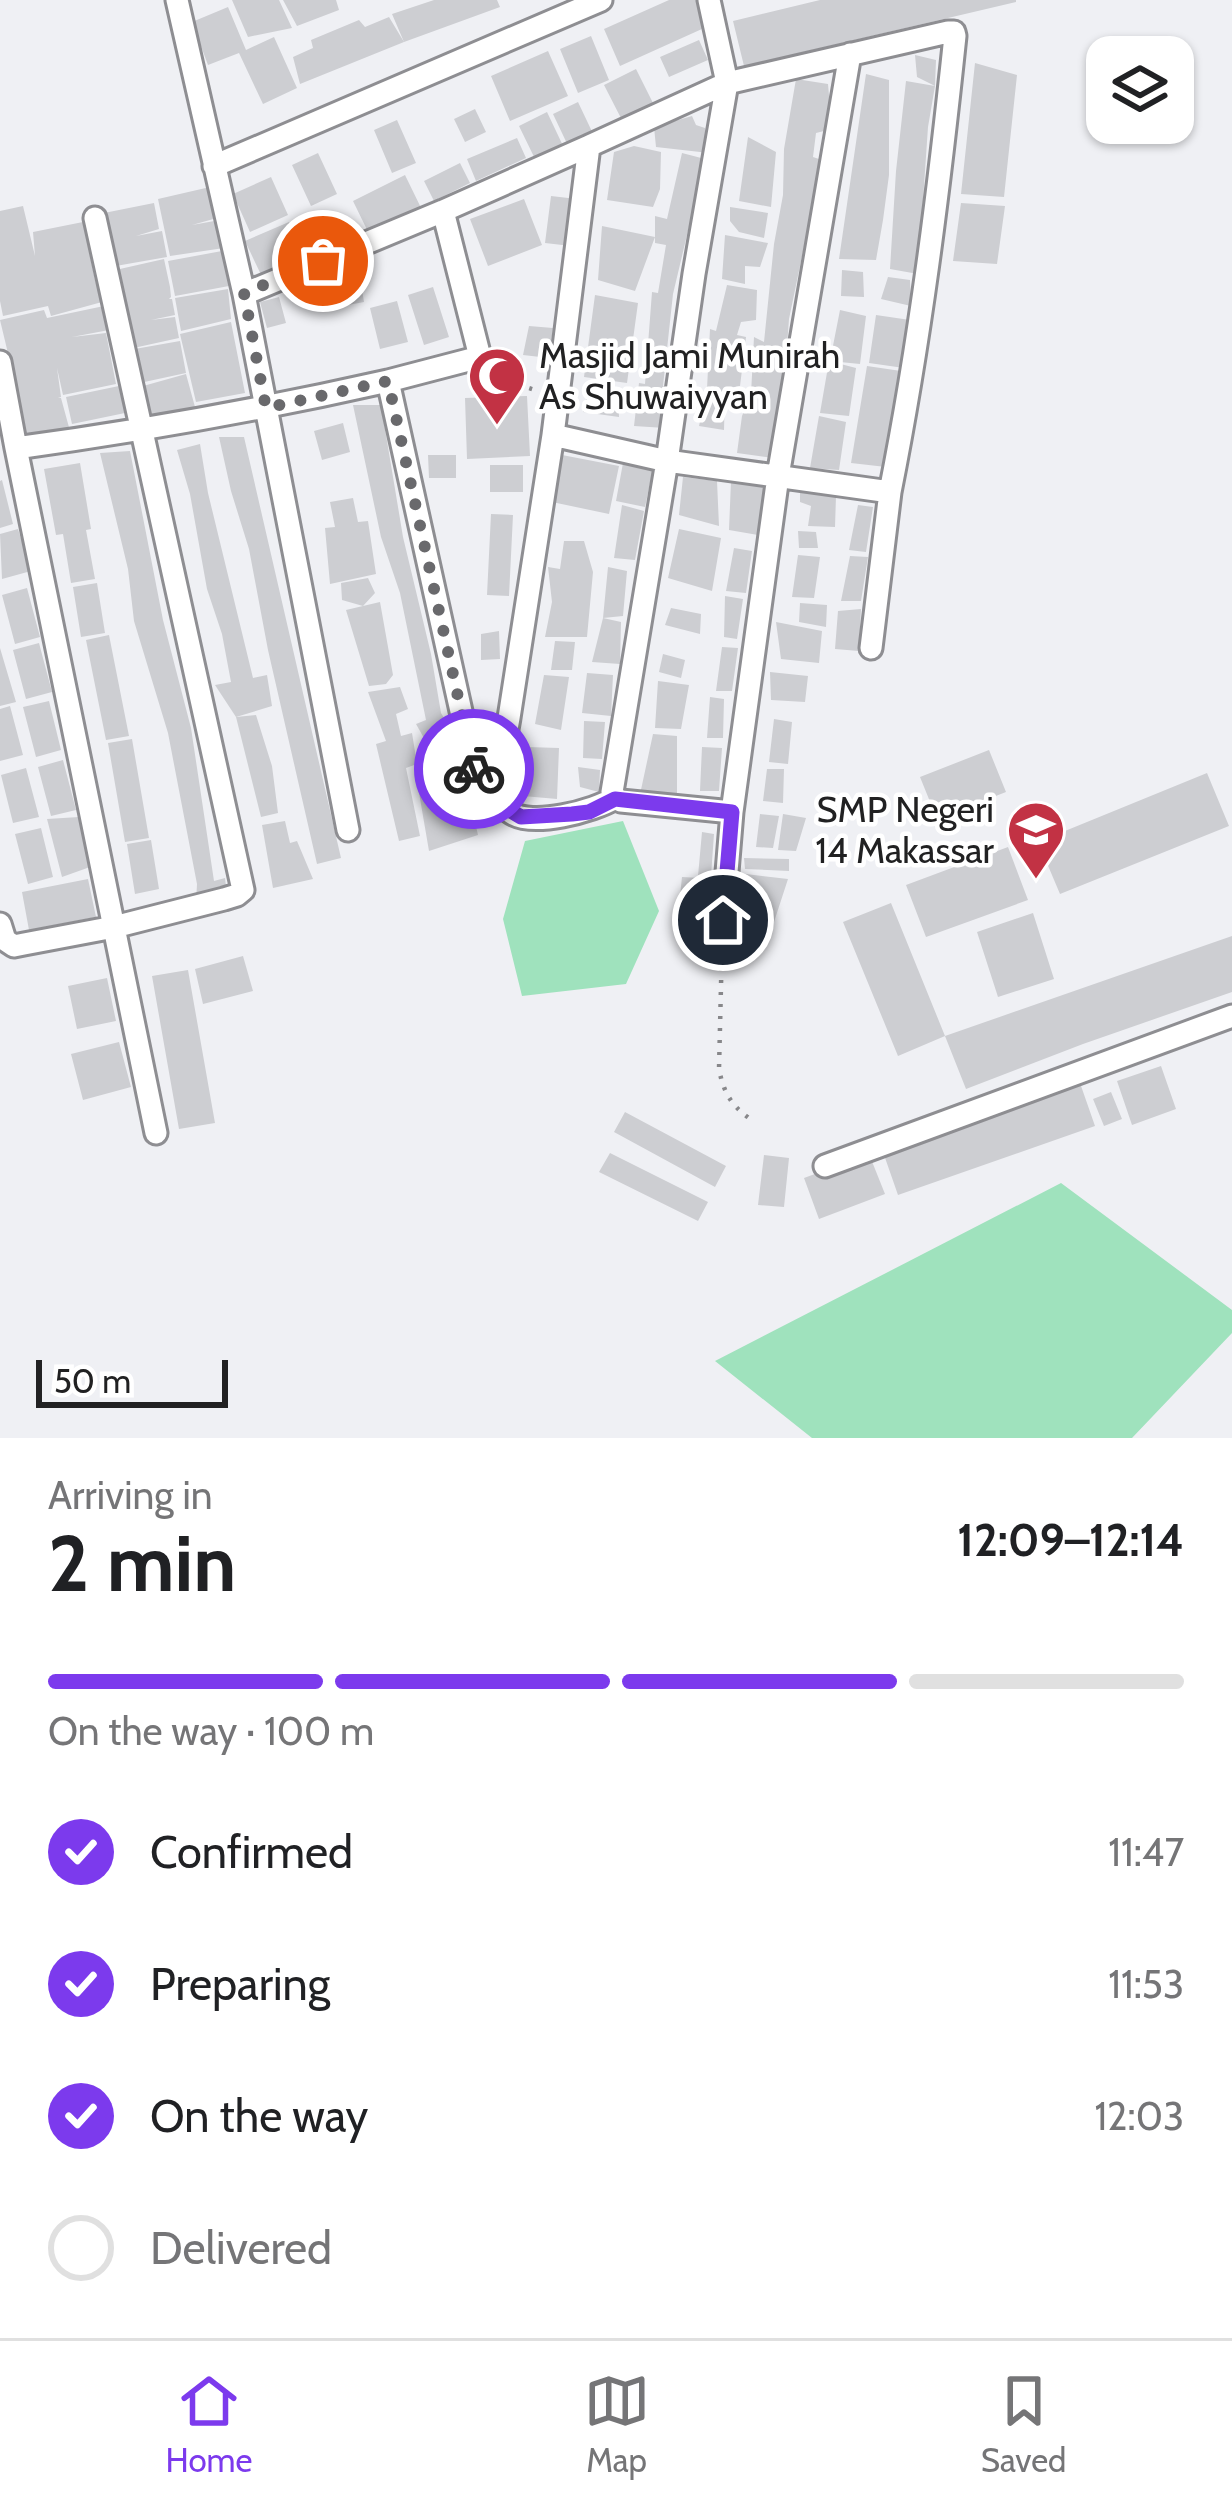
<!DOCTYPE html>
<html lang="en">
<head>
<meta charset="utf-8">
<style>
	:root { --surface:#fff; --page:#f6f6f6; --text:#202124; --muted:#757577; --line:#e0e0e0; --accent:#7c3aed }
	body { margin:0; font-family:Cabin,sans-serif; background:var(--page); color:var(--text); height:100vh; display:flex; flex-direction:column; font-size:45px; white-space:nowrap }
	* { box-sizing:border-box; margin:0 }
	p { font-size:39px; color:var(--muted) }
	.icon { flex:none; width:66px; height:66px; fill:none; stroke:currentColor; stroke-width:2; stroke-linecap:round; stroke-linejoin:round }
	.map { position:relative; height:1438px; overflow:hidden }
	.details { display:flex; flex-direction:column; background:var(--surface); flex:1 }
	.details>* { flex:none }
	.buttons { position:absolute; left:1086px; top:36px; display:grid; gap:24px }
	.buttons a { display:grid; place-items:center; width:108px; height:108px; border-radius:24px; background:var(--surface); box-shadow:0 3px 9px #0004; font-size:60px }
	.scale { position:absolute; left:36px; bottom:30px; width:192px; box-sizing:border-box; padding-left:12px; border:6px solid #212122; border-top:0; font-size:33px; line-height:42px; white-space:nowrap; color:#212122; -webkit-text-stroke:9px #fff; paint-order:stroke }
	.pin { position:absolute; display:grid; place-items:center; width:102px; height:102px; color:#fff; margin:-51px; border:6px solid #fff; border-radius:50%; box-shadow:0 3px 12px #0007 }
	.courier { position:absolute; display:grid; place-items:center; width:120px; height:120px; margin:-60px; border:9px solid #7c3aed; border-radius:50%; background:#fff; color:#222; box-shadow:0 3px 15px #0007 }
	.headline em { font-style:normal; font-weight:700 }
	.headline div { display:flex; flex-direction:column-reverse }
	.headline { display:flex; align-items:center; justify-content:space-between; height:204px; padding:0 48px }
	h1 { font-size:78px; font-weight:700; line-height:90px }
	.bar { display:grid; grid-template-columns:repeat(4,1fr); gap:18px 12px; align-content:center; height:144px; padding:0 48px }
	.bar i { height:15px; border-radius:9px; background:var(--line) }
	.bar .on { background:var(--accent) }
	.bar p { grid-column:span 4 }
	ol { padding:0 48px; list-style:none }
	li { display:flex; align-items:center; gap:36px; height:132px }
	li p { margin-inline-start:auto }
	li .icon { padding:12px; border-radius:50%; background:var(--accent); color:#fff; stroke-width:4 }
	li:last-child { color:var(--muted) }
	li i { width:66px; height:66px; border:6px solid var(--line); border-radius:50% }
	.menu { display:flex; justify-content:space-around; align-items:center; height:168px; border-top:3px solid var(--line); background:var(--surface); font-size:33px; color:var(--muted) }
	.menu a { display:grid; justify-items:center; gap:6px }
	.menu .on { color:var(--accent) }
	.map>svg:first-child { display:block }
	.green { fill:#9fe2bd }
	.building { fill:#cdced2 }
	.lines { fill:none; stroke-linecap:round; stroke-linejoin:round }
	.street-casing { stroke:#8e8e92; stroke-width:27 }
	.path { stroke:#87878a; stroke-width:4.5; stroke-dasharray:3 9; stroke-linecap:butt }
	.street { stroke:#fff; stroke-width:21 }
	.done { stroke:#69696c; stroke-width:12; stroke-dasharray:0 21.6 }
	.route { stroke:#7c3aed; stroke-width:15 }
	.labels { text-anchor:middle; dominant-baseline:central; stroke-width:9; stroke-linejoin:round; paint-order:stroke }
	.poi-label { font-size:36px; fill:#212122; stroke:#fff; text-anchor:start }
</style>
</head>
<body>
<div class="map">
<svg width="1232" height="1438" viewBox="0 0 1232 1438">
	<rect width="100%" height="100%" fill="#eff0f4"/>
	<path class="green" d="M 623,821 L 659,911 L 626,984 L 522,996 L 503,919 L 525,841 Z
		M 1061,1183 L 1232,1310 L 1232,1333 L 1132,1438 L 812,1438 L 715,1361 Z"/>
	<path class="building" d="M 232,0 L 279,0 L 292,28 L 248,37 Z
		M 283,0 L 336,0 L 339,10 L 297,26 Z
		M 434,0 L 497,0 L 500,7 L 404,42 L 300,84 L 293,57 L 313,48 L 311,40 L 359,20 L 365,27 L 389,17 L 404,42 L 392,14 Z
		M 669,0 L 702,0 L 713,24 L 620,66 L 604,29 Z
		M 820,0 L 1016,0 L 1016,2 L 744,66 L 733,21 Z
		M 228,7 L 246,50 L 274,37 L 297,88 L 263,104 L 239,53 L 208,65 L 192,22 Z
		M 591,36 L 609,80 L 578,93 L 560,49 Z
		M 699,40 L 708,60 L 669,77 L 660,57 Z
		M 548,51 L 568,96 L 510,121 L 491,76 Z
		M 915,55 L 936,60 L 935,86 L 928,127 L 918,274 L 890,269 L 896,171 L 906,81 L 935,86 L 917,77 Z
		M 975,63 L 1017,75 L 1004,197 L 961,194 Z
		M 636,69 L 656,109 L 624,124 L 604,85 Z
		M 866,74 L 889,80 L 889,175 L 883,220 L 876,260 L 839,259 Z
		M 796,79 L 828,84 L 832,129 L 816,133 L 813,157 L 822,160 L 789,319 L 783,399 L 774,458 L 737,453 L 742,416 L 751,394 L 754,337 L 764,342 L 774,244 L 783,195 L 784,149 Z
		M 578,102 L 596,140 L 571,152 L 553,114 Z
		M 475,109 L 486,132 L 465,142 L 454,119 Z
		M 547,112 L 565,150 L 537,163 L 519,126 Z
		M 692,116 L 696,125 L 705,128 L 707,138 L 711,138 L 709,153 L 656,147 L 654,127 Z
		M 397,120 L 416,163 L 392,173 L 374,130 Z
		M 748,137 L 776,152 L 771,207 L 739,201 Z
		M 517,138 L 526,158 L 476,181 L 467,159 Z
		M 634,146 L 661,152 L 660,189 L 653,207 L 607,200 L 614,152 Z
		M 318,153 L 337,194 L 311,206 L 292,165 Z
		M 682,153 L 705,159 L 673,294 L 663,386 L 671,387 L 665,428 L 634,426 L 639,383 L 645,384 L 652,292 L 658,293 L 666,245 L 655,243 L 655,216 L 667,219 Z
		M 460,163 L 470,183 L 434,201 L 424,181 Z
		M 405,175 L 424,214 L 372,240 L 353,201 Z
		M 271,177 L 288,215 L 250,232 L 233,194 Z
		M 210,187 L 217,218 L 192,225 L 220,220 L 224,248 L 170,256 L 158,199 Z
		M 551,196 L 577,199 L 571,246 L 545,243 Z
		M 524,199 L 542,245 L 488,266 L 470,219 Z
		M 154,203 L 159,229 L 136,236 L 162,231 L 167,257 L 110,267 L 99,214 Z
		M 961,203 L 1005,206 L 997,264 L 953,261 Z
		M 23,206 L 35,256 L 33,232 L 83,222 L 95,280 L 102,302 L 51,316 L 48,306 L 3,316 L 0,301 L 0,211 Z
		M 730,207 L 768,213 L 764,238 L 739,232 L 730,221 Z
		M 289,222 L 307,262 L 264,281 L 245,241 Z
		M 602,226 L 655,237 L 635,291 L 598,280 Z
		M 725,235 L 768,243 L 760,267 L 745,266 L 745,284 L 722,279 Z
		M 222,251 L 229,286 L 175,296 L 168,261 Z
		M 164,259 L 170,287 L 171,297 L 169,299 L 172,299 L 175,315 L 151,320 L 175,317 L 179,338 L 129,349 L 111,271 Z
		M 842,270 L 863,272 L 864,297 L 841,296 Z
		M 360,277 L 364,302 L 343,306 L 338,281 Z
		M 888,277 L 910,280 L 911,306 L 881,299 Z
		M 727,285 L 757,290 L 756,320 L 741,322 L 737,335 L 746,337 L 740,386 L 725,389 L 724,430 L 699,426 L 707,389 L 710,329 L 716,331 Z
		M 433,287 L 449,337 L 424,345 L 408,295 Z
		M 228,289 L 231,319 L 181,331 L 175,298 Z
		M 595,295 L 638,303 L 627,383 L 584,377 Z
		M 279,297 L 286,323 L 267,328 L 260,302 Z
		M 397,301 L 408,342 L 380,349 L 370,308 Z
		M 104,306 L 109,330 L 72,337 L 106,333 L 116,384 L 63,395 L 57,368 L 61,397 L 58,397 L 61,398 L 70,431 L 19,438 L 12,370 L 0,320 L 44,310 L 47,318 Z
		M 840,310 L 866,316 L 860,364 L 830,361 Z
		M 876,315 L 910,320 L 904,368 L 869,363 Z
		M 231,322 L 245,393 L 196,402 L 180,334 Z
		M 529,326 L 553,328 L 549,358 L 523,355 Z
		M 180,341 L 186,373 L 135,384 L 129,350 Z
		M 829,361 L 856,368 L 849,416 L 820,413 Z
		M 867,366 L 901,371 L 886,467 L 851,463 Z
		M 186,374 L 195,407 L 145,421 L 136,388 Z
		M 590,383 L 618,388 L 619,417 L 583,412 Z
		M 119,386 L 125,413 L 72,424 L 66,397 Z
		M 527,396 L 530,456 L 467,459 L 465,398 Z
		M 353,405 L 381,405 L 403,537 L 431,654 L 441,713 L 457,739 L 465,766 L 417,781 L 417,751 L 429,747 L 416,724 L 426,720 L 400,593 L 381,537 Z
		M 819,416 L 846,422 L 839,470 L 810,468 Z
		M 343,423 L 350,452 L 322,460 L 314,431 Z
		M 219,437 L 244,437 L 341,858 L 317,864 L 268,650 L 249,549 L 231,491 Z
		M 200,444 L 208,493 L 253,678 L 267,675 L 272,706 L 236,717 L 256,715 L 272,766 L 278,813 L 261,817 L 236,717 L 215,685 L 231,682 L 222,634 L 207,589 L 190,494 L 177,450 Z
		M 130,451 L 163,620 L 191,728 L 214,881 L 225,878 L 227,895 L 196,902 L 197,884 L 168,733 L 134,621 L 128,569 L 100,453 Z
		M 428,455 L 456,455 L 456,478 L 429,478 Z
		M 562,455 L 619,466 L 609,514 L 552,502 Z
		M 80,463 L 91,529 L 86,530 L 95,579 L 71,583 L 63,534 L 56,535 L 44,469 Z
		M 623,463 L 653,469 L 645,507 L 616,501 Z
		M 490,465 L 523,465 L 523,492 L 490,492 Z
		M 683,477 L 717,481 L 719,526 L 679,515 Z
		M 2,480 L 13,524 L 0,528 L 0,481 Z
		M 731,481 L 767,488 L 758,535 L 729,530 Z
		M 800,492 L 836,496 L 835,527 L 808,526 L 811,506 L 800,502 Z
		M 353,498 L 358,522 L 368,521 L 376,574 L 330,584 L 325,528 L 335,527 L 330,502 Z
		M 622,505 L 644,511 L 635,560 L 614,558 Z
		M 858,505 L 873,507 L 866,552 L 849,550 Z
		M 491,514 L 513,515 L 509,596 L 487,595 Z
		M 18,529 L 31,571 L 2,579 L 0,534 Z
		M 679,529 L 721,538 L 712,591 L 668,578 Z
		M 798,531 L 816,532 L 818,548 L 799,548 Z
		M 564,541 L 584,541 L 593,572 L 587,637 L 545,637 L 552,602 L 548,567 L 560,569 Z
		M 734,548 L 752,551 L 746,593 L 726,591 Z
		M 798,555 L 820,557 L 814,598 L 792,597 Z
		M 850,556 L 868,557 L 861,601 L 841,601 Z
		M 608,567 L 627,571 L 623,616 L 603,618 L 621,622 L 620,664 L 592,662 L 603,618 Z
		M 368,578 L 375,593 L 363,606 L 342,600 L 341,583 Z
		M 97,583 L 105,633 L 81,637 L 73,587 Z
		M 27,588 L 40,637 L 15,644 L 2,595 Z
		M 725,596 L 743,599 L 737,639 L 724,637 Z
		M 380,602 L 393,675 L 386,684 L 369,686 L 346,610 Z
		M 800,603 L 827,605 L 826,627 L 799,622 Z
		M 671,608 L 701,614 L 700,634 L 665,625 Z
		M 861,609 L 859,651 L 835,649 L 838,611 Z
		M 776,622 L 822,631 L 819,663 L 781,659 Z
		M 499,631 L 500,659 L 481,660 L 481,634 Z
		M 109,635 L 129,736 L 106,740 L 86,640 Z
		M 555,641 L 575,642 L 572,670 L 551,670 Z
		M 39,643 L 52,692 L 26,699 L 13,650 Z
		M 722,647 L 738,648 L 732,691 L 716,691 Z
		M 0,648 L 16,702 L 0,706 Z
		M 663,654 L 685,660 L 681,678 L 659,672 Z
		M 770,672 L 808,676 L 805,702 L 771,700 Z
		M 587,673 L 613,675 L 611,716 L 582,713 Z
		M 544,675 L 569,677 L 561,730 L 535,724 Z
		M 658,681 L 689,685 L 681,729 L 655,728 Z
		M 400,687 L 408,709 L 396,714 L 401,736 L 412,733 L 417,764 L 406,768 L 420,836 L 399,841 L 376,744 L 386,741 L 368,692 Z
		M 710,697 L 724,699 L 723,738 L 707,738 Z
		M 49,701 L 61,750 L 36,757 L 23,707 Z
		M 10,706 L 23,755 L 0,761 L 0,709 Z
		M 774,719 L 792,722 L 788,764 L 769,762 Z
		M 584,721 L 605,722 L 602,759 L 583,758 Z
		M 653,734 L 677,736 L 677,799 L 639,799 Z
		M 132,739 L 149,838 L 125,842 L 108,743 Z
		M 527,747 L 559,748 L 557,799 L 523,796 Z
		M 702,747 L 722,748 L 719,791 L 700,791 Z
		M 989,750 L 1006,792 L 937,819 L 920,777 Z
		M 63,760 L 76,810 L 51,816 L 38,767 Z
		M 578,767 L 600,770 L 599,792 L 580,787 Z
		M 26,768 L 39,817 L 13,823 L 1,775 Z
		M 767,769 L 784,769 L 783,803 L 763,801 Z
		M 464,773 L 478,835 L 429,851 L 417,781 Z
		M 1207,773 L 1229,826 L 1060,894 L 1038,842 Z
		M 760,814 L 779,816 L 773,848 L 756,847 Z
		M 783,814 L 806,818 L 796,851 L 778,850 Z
		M 79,817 L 90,867 L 62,877 L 47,819 Z
		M 285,821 L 290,843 L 297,841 L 313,879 L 273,888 L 262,825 Z
		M 41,828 L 53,877 L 28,884 L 15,834 Z
		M 702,832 L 714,834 L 711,876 L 698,876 Z
		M 151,840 L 159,889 L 135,894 L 127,844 Z
		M 1008,847 L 1028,900 L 926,937 L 906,885 Z
		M 744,858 L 789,859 L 789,871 L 745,869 Z
		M 746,874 L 788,879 L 774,922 L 740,915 Z
		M 682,877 L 720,879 L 718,908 L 679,905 Z
		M 88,879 L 96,917 L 29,930 L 22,892 Z
		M 891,903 L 945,1036 L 898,1056 L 843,922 Z
		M 1033,913 L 1054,979 L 998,997 L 977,932 Z
		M 1232,936 L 1232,992 L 1083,1044 L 966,1089 L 945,1036 Z
		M 243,956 L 253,991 L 203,1004 L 195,969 Z
		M 188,970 L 215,1123 L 179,1129 L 152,976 Z
		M 107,978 L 116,1021 L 77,1029 L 68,986 Z
		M 119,1042 L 131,1087 L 83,1100 L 71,1054 Z
		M 1161,1066 L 1176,1109 L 1132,1125 L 1117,1081 Z
		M 1080,1083 L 1095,1126 L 898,1195 L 883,1152 Z
		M 1111,1092 L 1122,1119 L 1104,1126 L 1093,1099 Z
		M 625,1112 L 726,1166 L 715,1187 L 614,1132 Z
		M 610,1153 L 708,1202 L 698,1221 L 599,1172 Z
		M 869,1154 L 885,1194 L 819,1219 L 804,1178 Z
		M 764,1155 L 789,1158 L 784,1207 L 758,1205 Z"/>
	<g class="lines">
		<defs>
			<path id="street" d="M 177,0 L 244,294
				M 589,146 L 727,83 L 948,32 L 954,32 L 955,36 C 939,189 920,341 890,492 L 667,461 L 612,792 L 615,798 L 621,801 L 732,812 L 778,476 L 850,54
				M 214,166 L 601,0
				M 0,362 L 16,448
				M 388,381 L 480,357 L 443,211
				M 553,435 L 509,718 L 500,768 L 495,776 C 497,788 500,804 510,812 C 531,828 594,811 615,798
				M 871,648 L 890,492
				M 348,830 L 244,294 L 443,211 L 589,146 L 553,435 L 667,461 L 694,274 L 727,83 L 709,0
				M 723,920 L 732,812
				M 0,924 L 5,940 L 14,946 L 24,944 L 114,927 L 224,899 L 237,895 L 243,890 L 95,218
				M 156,1133 L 16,448 C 141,431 264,409 388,381 L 474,770 L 481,779 L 488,780 L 495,776
				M 825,1166 L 1232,1016"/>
		</defs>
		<use href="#street" class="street-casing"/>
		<path class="path" d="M 495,377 L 535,390
			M 722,944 L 719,1069 C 724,1095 733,1108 755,1122"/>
		<use href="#street" class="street"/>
	</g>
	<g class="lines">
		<path class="done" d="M 323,261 L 244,293 L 266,408 L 388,381 L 474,769"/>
		<path class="route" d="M 474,769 L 481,779 L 488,780 L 495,776 L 506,808 L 521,817 L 572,814 L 589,812 L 615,799 L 732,812 L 723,920"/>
	</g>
	<defs>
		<symbol id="mosque-pin" viewBox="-11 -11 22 30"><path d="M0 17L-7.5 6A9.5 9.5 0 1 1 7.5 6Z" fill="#c23244" stroke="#fff"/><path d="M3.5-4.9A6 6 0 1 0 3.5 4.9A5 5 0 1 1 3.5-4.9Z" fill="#fff"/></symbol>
		<symbol id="school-pin" viewBox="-11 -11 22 30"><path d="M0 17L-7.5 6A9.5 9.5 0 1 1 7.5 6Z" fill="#c23244" stroke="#fff"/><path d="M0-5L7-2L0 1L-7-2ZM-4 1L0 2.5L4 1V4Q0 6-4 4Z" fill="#fff"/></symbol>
	</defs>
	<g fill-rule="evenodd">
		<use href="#mosque-pin" x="464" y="343" width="66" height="90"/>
		<use href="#school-pin" x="1003" y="797" width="66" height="90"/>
	</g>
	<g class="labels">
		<g class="poi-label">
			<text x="539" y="355">Masjid Jami Munirah<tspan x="539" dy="41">As Shuwaiyyan</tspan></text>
			<text x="994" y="809" text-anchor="end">SMP Negeri<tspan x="994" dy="41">14 Makassar</tspan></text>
		</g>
	</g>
</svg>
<div class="buttons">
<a><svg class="icon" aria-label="layers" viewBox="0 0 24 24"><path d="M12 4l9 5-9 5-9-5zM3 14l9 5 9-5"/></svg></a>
</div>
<div class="scale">50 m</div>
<div class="pin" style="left:323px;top:261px;background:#ea580c"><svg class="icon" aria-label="bag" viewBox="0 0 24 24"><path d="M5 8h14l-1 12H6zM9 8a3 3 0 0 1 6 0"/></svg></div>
<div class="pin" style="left:723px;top:920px;background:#1f2937"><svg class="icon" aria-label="home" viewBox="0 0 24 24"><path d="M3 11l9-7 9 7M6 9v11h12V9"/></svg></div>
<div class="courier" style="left:474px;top:769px"><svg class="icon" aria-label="bike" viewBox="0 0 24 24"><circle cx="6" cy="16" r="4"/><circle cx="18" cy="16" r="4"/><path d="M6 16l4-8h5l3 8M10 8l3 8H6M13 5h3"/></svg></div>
</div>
<section class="details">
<div class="headline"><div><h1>2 min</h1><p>Arriving in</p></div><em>12:09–12:14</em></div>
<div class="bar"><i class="on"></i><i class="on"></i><i class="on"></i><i></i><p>On the way · 100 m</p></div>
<ol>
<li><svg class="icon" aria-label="check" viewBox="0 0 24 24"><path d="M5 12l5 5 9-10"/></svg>Confirmed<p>11:47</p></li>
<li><svg class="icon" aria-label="check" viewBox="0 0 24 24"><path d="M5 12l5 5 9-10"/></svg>Preparing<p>11:53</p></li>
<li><svg class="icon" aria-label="check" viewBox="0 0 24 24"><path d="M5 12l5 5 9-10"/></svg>On the way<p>12:03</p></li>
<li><i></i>Delivered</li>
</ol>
</section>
<nav class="menu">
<a class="on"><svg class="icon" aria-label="home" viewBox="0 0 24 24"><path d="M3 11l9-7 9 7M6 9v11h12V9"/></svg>Home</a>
<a><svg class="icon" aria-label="map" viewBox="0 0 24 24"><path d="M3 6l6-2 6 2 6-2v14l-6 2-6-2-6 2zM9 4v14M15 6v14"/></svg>Map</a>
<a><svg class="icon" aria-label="saved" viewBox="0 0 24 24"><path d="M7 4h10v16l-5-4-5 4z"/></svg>Saved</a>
</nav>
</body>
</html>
